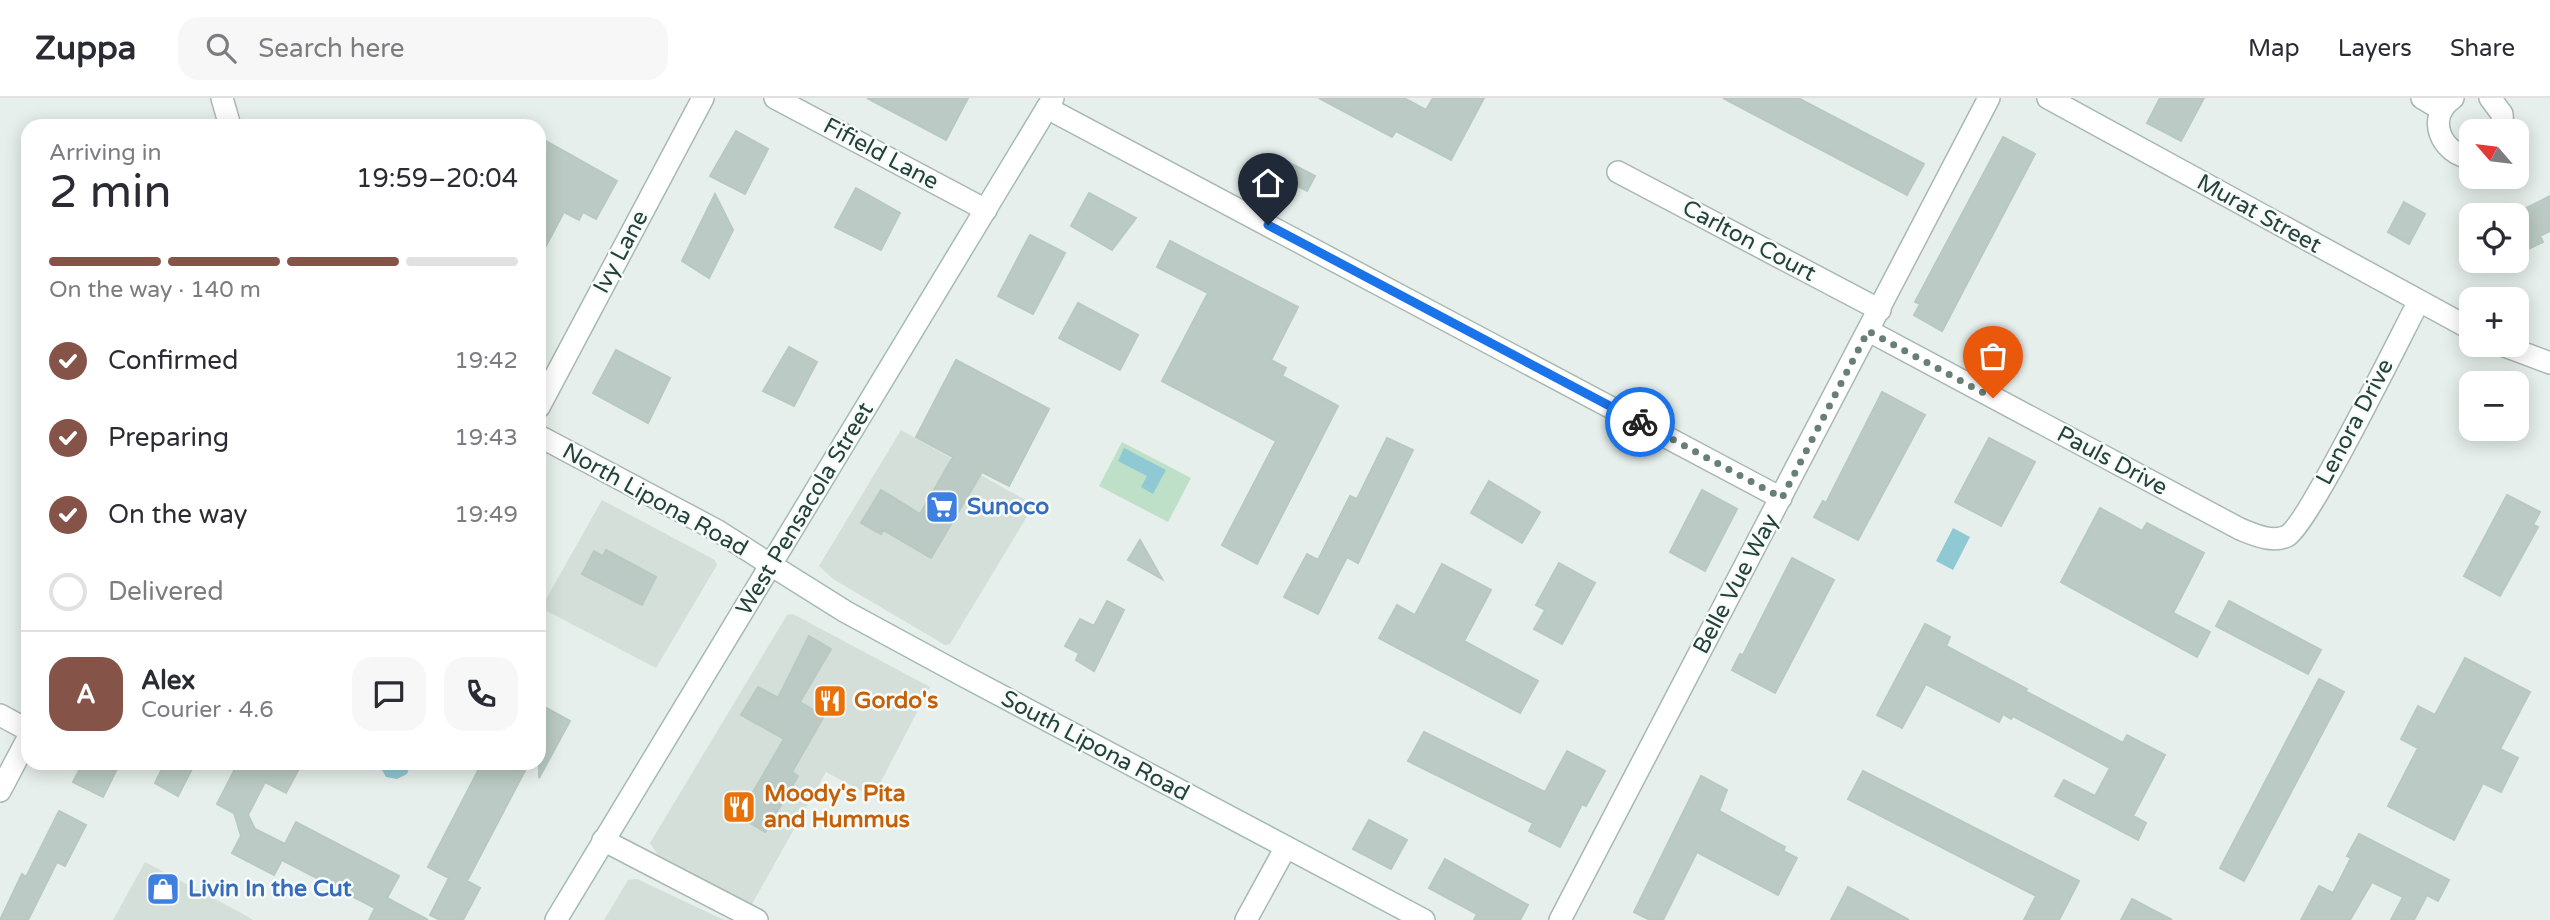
<!DOCTYPE html>
<html lang="en">
<head>
<meta charset="utf-8">
<style>
	:root { --surface:#fff; --page:#f7f7f7; --text:#2b2b33; --muted:#7c7c81; --line:#e1e1e2; --accent:#855347 }
	body { margin:0; font-family:"Varela Round",sans-serif; background:var(--page); color:var(--text); height:100vh; display:flex; flex-direction:column; font-size:26px; white-space:nowrap }
	* { box-sizing:border-box; margin:0 }
	p { font-size:23px; color:var(--muted) }
	.icon { flex:none; width:38px; height:38px; fill:none; stroke:currentColor; stroke-width:2; stroke-linecap:round; stroke-linejoin:round }
	.map { position:relative; flex:1; overflow:hidden }
	.sheet { position:absolute; left:21px; top:21px; width:525px; height:651px; display:flex; flex-direction:column; background:var(--surface); border-radius:21px; box-shadow:0 4px 18px #0003 }
	.sheet>* { flex:none }
	.needle { width:46px; rotate:298deg }
	.buttons { position:absolute; left:2459px; top:21px; display:grid; gap:14px }
	.buttons a { display:grid; place-items:center; width:70px; height:70px; border-radius:14px; background:var(--surface); box-shadow:0 4px 18px #0003; font-size:35px }
	.pin { position:absolute; display:grid; place-items:center; width:60px; height:60px; color:#fff; margin:-72px -30px; border-radius:50% 50% 50% 0; rotate:-45deg; box-shadow:0 0 7px #0007 }
	.pin .icon { rotate:45deg }
	.courier { position:absolute; display:grid; place-items:center; width:70px; height:70px; margin:-35px; border:5px solid #1a73e8; border-radius:50%; background:#fff; color:#222; box-shadow:0 2px 9px #0007 }
	.head em { font-style:normal; font-weight:600 }
	.head div { display:flex; flex-direction:column-reverse }
	.head { display:flex; align-items:center; justify-content:space-between; height:119px; padding:0 28px }
	h1 { font-size:46px; font-weight:600; line-height:52px }
	.bar { display:grid; grid-template-columns:repeat(4,1fr); gap:10px 7px; align-content:center; height:84px; padding:0 28px }
	.bar i { height:9px; border-radius:5px; background:var(--line) }
	.bar .on { background:var(--accent) }
	.bar p { grid-column:span 4 }
	.line { display:flex; align-items:center; gap:18px; padding:0 28px; border-top:2px solid var(--line) }
	.line div { flex:1 }
	.round { display:grid; place-items:center; flex:none; width:74px; height:74px; border-radius:21px; background:var(--page) }
	ol { padding:0 28px; list-style:none }
	li { display:flex; align-items:center; gap:21px; height:77px }
	li p { margin-inline-start:auto }
	li .icon { padding:7px; border-radius:50%; background:var(--accent); color:#fff; stroke-width:4 }
	li:last-child { color:var(--muted) }
	li i { width:38px; height:38px; border:4px solid var(--line); border-radius:50% }
	header { display:flex; align-items:center; gap:42px; box-sizing:border-box; height:98px; padding:0 35px; background:var(--surface); border-bottom:2px solid var(--line) }
	header strong { font-size:33px }
	nav { display:flex; gap:38px; margin-inline-start:auto; font-size:24px }
	.search { width:490px; height:63px; background:var(--page); display:flex; align-items:center; gap:18px; box-sizing:border-box; padding:0 24px; border-radius:21px; color:var(--muted); font-size:26px }
	.map>svg:first-child { display:block }
	.built { fill:#d4dfda }
	.green { fill:#bfe0c8 }
	.water { fill:#8ec9d4 }
	.building { fill:#bbcac4; stroke:#b8c9c2; stroke-width:2 }
	.lines { fill:none; stroke-linecap:round; stroke-linejoin:round }
	.street-casing { stroke:#a8b8b2; stroke-width:24 }
	.secondary-casing { stroke:#a4bbb3; stroke-width:24 }
	.street { stroke:#fff; stroke-width:21 }
	.secondary { stroke:#fff; stroke-width:21 }
	.done { stroke:#687f78; stroke-width:7; stroke-dasharray:0 12.6 }
	.route { stroke:#1a73e8; stroke-width:9 }
	.labels { text-anchor:middle; dominant-baseline:central; stroke-width:5; stroke-linejoin:round; paint-order:stroke }
	.street-label { font-size:23px; fill:#24423a; stroke:#f7fbf9 }
	.shop-label { font-size:23px; font-weight:bold; fill:#366cbe; stroke:#f7fbf9; text-anchor:start }
	.food-label { font-size:23px; font-weight:bold; fill:#c56008; stroke:#f7fbf9; text-anchor:start }
</style>
</head>
<body>
<header>
<strong>Zuppa</strong>
<div class="search"><svg class="icon" aria-label="search" viewBox="0 0 24 24"><circle cx="10" cy="10" r="6"/><path d="M15 15l6 6"/></svg>Search here</div>
<nav><a>Map</a><a>Layers</a><a>Share</a></nav>
</header>
<div class="map">
<svg width="2550" height="822" viewBox="0 0 2550 822">
	<rect width="100%" height="100%" fill="#e6efeb"/>
	<path class="built" d="M 901,332 L 1034,407 L 950,546 L 945,547 L 833,481 L 819,468 Z
		M 602,402 L 715,462 L 717,467 L 656,570 L 541,510 Z
		M 793,516 L 930,589 L 873,699 L 826,674 L 751,808 L 658,757 L 650,745 L 787,517 Z
		M 145,764 L 245,817 L 253,822 L 113,822 Z
		M 637,781 L 724,822 L 604,822 L 628,782 Z"/>
	<path class="green" d="M 1122,344 L 1191,380 L 1168,424 L 1099,388 Z"/>
	<path class="water" d="M 1124,350 L 1166,372 L 1153,396 L 1141,389 L 1147,378 L 1118,363 Z
		M 1953,430 L 1970,439 L 1953,472 L 1936,463 Z
		M 378,665 L 411,665 L 407,676 L 397,681 L 386,679 Z"/>
	<path class="building" d="M 867,0 L 968,0 L 946,42 Z
		M 1319,0 L 1404,0 L 1426,12 L 1433,0 L 1484,0 L 1451,62 L 1396,33 L 1392,39 Z
		M 1723,0 L 1798,0 L 1924,66 L 1907,97 Z
		M 2160,0 L 2204,0 L 2181,43 L 2147,25 Z
		M 736,33 L 768,51 L 745,96 L 710,78 Z
		M 539,39 L 617,83 L 596,121 L 583,114 L 579,122 L 564,114 L 539,161 L 539,107 L 546,94 L 539,91 Z
		M 2003,39 L 2035,56 L 1942,233 L 1914,217 L 1920,206 L 1915,204 Z
		M 1280,60 L 1315,78 L 1307,93 L 1273,75 Z
		M 856,90 L 900,115 L 881,152 L 835,129 Z
		M 1089,95 L 1136,120 L 1112,152 L 1071,128 Z
		M 715,96 L 733,132 L 709,180 L 682,163 Z
		M 2550,98 L 2550,133 L 2540,138 L 2543,144 L 2516,157 L 2516,115 Z
		M 2404,104 L 2425,116 L 2409,146 L 2388,134 Z
		M 1030,137 L 1065,155 L 1033,216 L 998,198 Z
		M 1170,143 L 1298,209 L 1271,262 L 1286,270 L 1282,278 L 1338,308 L 1257,466 L 1222,447 L 1276,343 L 1162,283 L 1208,195 L 1157,169 Z
		M 1078,205 L 1138,237 L 1120,272 L 1059,240 Z
		M 789,249 L 817,264 L 794,308 L 763,293 Z
		M 616,252 L 670,280 L 648,325 L 593,295 Z
		M 956,262 L 1049,311 L 1009,388 L 982,374 L 931,460 L 883,432 L 881,436 L 861,425 L 881,392 L 920,416 L 953,359 L 916,339 Z
		M 1882,294 L 1925,317 L 1858,442 L 1814,419 L 1823,403 L 1826,405 Z
		M 1387,340 L 1413,352 L 1358,465 L 1347,459 L 1318,516 L 1284,499 L 1307,456 L 1318,462 L 1350,398 L 1357,401 Z
		M 1989,340 L 2035,364 L 2001,428 L 1955,404 Z
		M 1489,383 L 1540,414 L 1522,445 L 1471,415 Z
		M 1702,392 L 1737,411 L 1705,473 L 1670,454 Z
		M 2507,397 L 2540,414 L 2533,427 L 2538,429 L 2500,498 L 2464,478 Z
		M 2100,410 L 2142,433 L 2147,425 L 2204,455 L 2173,515 L 2210,534 L 2197,559 L 2061,484 Z
		M 1140,442 L 1162,481 L 1128,462 Z
		M 606,452 L 656,479 L 642,507 L 582,476 L 594,453 L 603,458 Z
		M 1792,460 L 1834,482 L 1775,595 L 1732,572 L 1740,556 L 1743,557 Z
		M 1559,465 L 1595,485 L 1562,546 L 1534,531 L 1545,512 L 1536,507 Z
		M 1442,466 L 1491,492 L 1464,543 L 1538,583 L 1520,615 L 1379,540 L 1397,507 L 1415,517 Z
		M 1107,503 L 1124,512 L 1094,573 L 1076,562 L 1079,555 L 1065,548 L 1080,521 L 1094,528 Z
		M 2229,503 L 2321,552 L 2308,576 L 2216,528 Z
		M 1925,526 L 1950,539 L 1946,548 L 2027,591 L 2025,593 L 2123,645 L 2127,637 L 2165,657 L 2133,718 L 2146,725 L 2138,742 L 2055,698 L 2064,682 L 2095,698 L 2110,670 L 2013,618 L 2011,621 L 2003,616 L 1999,624 L 1926,586 L 1902,630 L 1877,617 Z
		M 809,538 L 831,551 L 800,604 L 824,618 L 792,674 L 798,678 L 765,734 L 739,718 L 784,641 L 741,617 L 758,589 L 778,600 Z
		M 2465,560 L 2530,594 L 2500,651 L 2518,660 L 2501,694 L 2483,685 L 2454,742 L 2388,708 L 2418,650 L 2401,641 L 2418,608 L 2435,617 Z
		M 2319,581 L 2344,594 L 2244,783 L 2220,770 Z
		M 539,606 L 570,623 L 539,680 Z
		M 1424,634 L 1545,694 L 1567,653 L 1605,673 L 1586,708 L 1582,706 L 1560,749 L 1529,733 L 1533,725 L 1408,663 Z
		M 83,665 L 120,665 L 103,699 L 73,684 Z
		M 165,665 L 195,665 L 178,698 L 155,685 Z
		M 238,665 L 302,665 L 286,695 L 265,684 L 248,717 L 255,731 L 285,746 L 296,724 L 399,778 L 387,800 L 428,822 L 369,822 L 375,810 L 282,762 L 274,777 L 232,755 L 241,738 L 234,715 L 217,706 Z
		M 482,665 L 529,665 L 467,783 L 480,790 L 463,822 L 440,822 L 430,817 L 449,780 L 428,769 Z
		M 1863,673 L 2079,783 L 2059,822 L 2024,822 L 2036,798 L 1848,701 Z
		M 1701,678 L 1727,692 L 1719,713 L 1785,749 L 1783,753 L 1797,760 L 1778,797 L 1697,754 L 1663,822 L 1650,822 L 1634,814 Z
		M 59,713 L 86,727 L 65,768 L 57,764 L 28,822 L 0,822 L 22,776 L 26,779 Z
		M 1369,722 L 1407,742 L 1391,771 L 1353,751 Z
		M 2359,736 L 2449,782 L 2438,803 L 2427,797 L 2414,822 L 2391,822 L 2403,799 L 2372,784 L 2350,822 L 2301,822 L 2319,788 L 2333,795 L 2351,760 L 2347,758 Z
		M 1445,761 L 1528,807 L 1520,822 L 1474,822 L 1477,816 L 1429,790 Z
		M 1848,789 L 1909,822 L 1831,822 Z
		M 2132,801 L 2172,822 L 2121,822 Z"/>
	<g class="lines">
		<defs>
			<path id="street" d="M 222,0 L 230,28
				M 775,0 L 986,112
				M 2048,0 L 2471,231
				M 2422,0 L 2442,12
				M 2453,0 C 2425,19 2441,56 2471,60
				M 2490,0 L 2502,16 L 2503,33
				M 1047,10 L 1781,400
				M 1618,74 L 1880,212
				M 1869,233 L 2240,431 C 2255,437 2272,445 2287,438 C 2308,427 2401,237 2419,203
				M 2502,247 L 2550,265
				M 539,309 L 703,0
				M 539,338 L 718,433 L 771,467
				M 0,617 L 28,632
				M 0,693 L 28,640
				M 603,742 L 757,822
				M 1246,822 L 1286,749
				M 1560,822 L 1989,0"/>
			<path id="secondary" d="M 771,467 L 846,514 L 964,578 L 1424,822
				M 556,822 L 1053,0"/>
		</defs>
		<use href="#street" class="street-casing"/>
		<use href="#secondary" class="secondary-casing"/>
		<use href="#street" class="street"/>
		<use href="#secondary" class="secondary"/>
	</g>
	<g class="lines">
		<path class="done" d="M 1640,324 L 1782,400 L 1868,233 L 1993,300"/>
		<path class="route" d="M 1268,127 L 1640,324"/>
	</g>
	<defs>
		<symbol id="supermarket-square" viewBox="-11 -11 22 22"><rect x="-9" y="-9" width="18" height="18" rx="4" fill="#3f7fe0" stroke="#f7fbf9"/><path d="M-6-5.5h2.5l.6 2H6L4.5 2H-2.5L-4.4-4H-6ZM-1.5 3.2a1.3 1.3 0 1 0 .1 0ZM3 3.2a1.3 1.3 0 1 0 .1 0Z" fill="#fff"/></symbol>
		<symbol id="restaurant-square" viewBox="-11 -11 22 22"><rect x="-9" y="-9" width="18" height="18" rx="4" fill="#e8710a" stroke="#f7fbf9"/><path d="M-5-6h1v4h1v-4h1v4h1v-4h1v5L-1.5 .5V6h-2V.5L-5-1ZM5-6V6H3V1.5H1.5Q1.5-4 5-6Z" fill="#fff"/></symbol>
		<symbol id="shop-square" viewBox="-11 -11 22 22"><rect x="-9" y="-9" width="18" height="18" rx="4" fill="#3f7fe0" stroke="#f7fbf9"/><path d="M-5-2.5h2.3a2.7 3.5 0 0 1 5.4 0H5L5.5 6h-11ZM-1.5-2.5h3a1.5 2.3 0 0 0-3 0Z" fill="#fff"/></symbol>
	</defs>
	<g fill-rule="evenodd">
		<use href="#supermarket-square" x="923" y="390" width="38" height="38"/>
		<use href="#restaurant-square" x="811" y="584" width="38" height="38"/>
		<use href="#restaurant-square" x="720" y="690" width="38" height="38"/>
		<use href="#shop-square" x="144" y="772" width="38" height="38"/>
	</g>
	<g class="labels">
		<g class="street-label">
			<text transform="translate(881 56) rotate(28)">Fifield Lane</text>
			<text transform="translate(2259 116) rotate(29)">Murat Street</text>
			<text transform="translate(1749 143) rotate(28)">Carlton Court</text>
			<text transform="translate(621 154) rotate(-62)">Ivy Lane</text>
			<text transform="translate(2355 324) rotate(-62)">Lenora Drive</text>
			<text transform="translate(2112 363) rotate(28)">Pauls Drive</text>
			<text transform="translate(655 402) rotate(29)">North Lipona Road</text>
			<text transform="translate(805 411) rotate(-59)">West Pensacola Street</text>
			<text transform="translate(1736 486) rotate(-62)">Belle Vue Way</text>
			<text transform="translate(1095 648) rotate(28)">South Lipona Road</text>
		</g>
		<g class="shop-label">
			<text x="967" y="409">Sunoco</text>
			<text x="188" y="791">Livin In the Cut</text>
		</g>
		<g class="food-label">
			<text x="854" y="603">Gordo's</text>
			<text x="764" y="696">Moody's Pita<tspan x="764" dy="26">and Hummus</tspan></text>
		</g>
	</g>
</svg>
<div class="buttons">
<a><svg class="needle" viewBox="-14 -14 28 28"><path d="M0-13l5 13h-10z" fill="#e53935"/><path d="M0 13l5-13h-10z" fill="#7c7c81"/></svg></a>
<a><svg class="icon" aria-label="locate" viewBox="0 0 24 24"><circle cx="12" cy="12" r="6"/><path d="M12 2v4M12 18v4M2 12h4M18 12h4"/></svg></a>
<a>+</a>
<a>−</a>
</div>
<div class="pin" style="left:1993px;top:300px;background:#ea580c"><svg class="icon" aria-label="bag" viewBox="0 0 24 24"><path d="M5 8h14l-1 12H6zM9 8a3 3 0 0 1 6 0"/></svg></div>
<div class="pin" style="left:1268px;top:127px;background:#1f2937"><svg class="icon" aria-label="home" viewBox="0 0 24 24"><path d="M3 11l9-7 9 7M6 9v11h12V9"/></svg></div>
<div class="courier" style="left:1640px;top:324px"><svg class="icon" aria-label="bike" viewBox="0 0 24 24"><circle cx="6" cy="16" r="4"/><circle cx="18" cy="16" r="4"/><path d="M6 16l4-8h5l3 8M10 8l3 8H6M13 5h3"/></svg></div>
<section class="sheet">
<div class="head"><div><h1>2 min</h1><p>Arriving in</p></div><em>19:59–20:04</em></div>
<div class="bar"><i class="on"></i><i class="on"></i><i class="on"></i><i></i><p>On the way · 140 m</p></div>
<ol>
<li><svg class="icon" aria-label="check" viewBox="0 0 24 24"><path d="M5 12l5 5 9-10"/></svg>Confirmed<p>19:42</p></li>
<li><svg class="icon" aria-label="check" viewBox="0 0 24 24"><path d="M5 12l5 5 9-10"/></svg>Preparing<p>19:43</p></li>
<li><svg class="icon" aria-label="check" viewBox="0 0 24 24"><path d="M5 12l5 5 9-10"/></svg>On the way<p>19:49</p></li>
<li><i></i>Delivered</li>
</ol>
<div class="line" style="height:126px"><b class="round" style="background:var(--accent);color:#fff">A</b><div><b>Alex</b><p>Courier · 4.6</p></div><a class="round"><svg class="icon" aria-label="chat" viewBox="0 0 24 24"><path d="M4 5h16v11H9l-5 4z"/></svg></a><a class="round"><svg class="icon" aria-label="phone" viewBox="0 0 24 24"><path d="M5 4h4l2 5-3 2q2 4 5 5l2-3 5 2v4C11 20 4 13 5 4z"/></svg></a></div>
</section>
</div>
</body>
</html>
